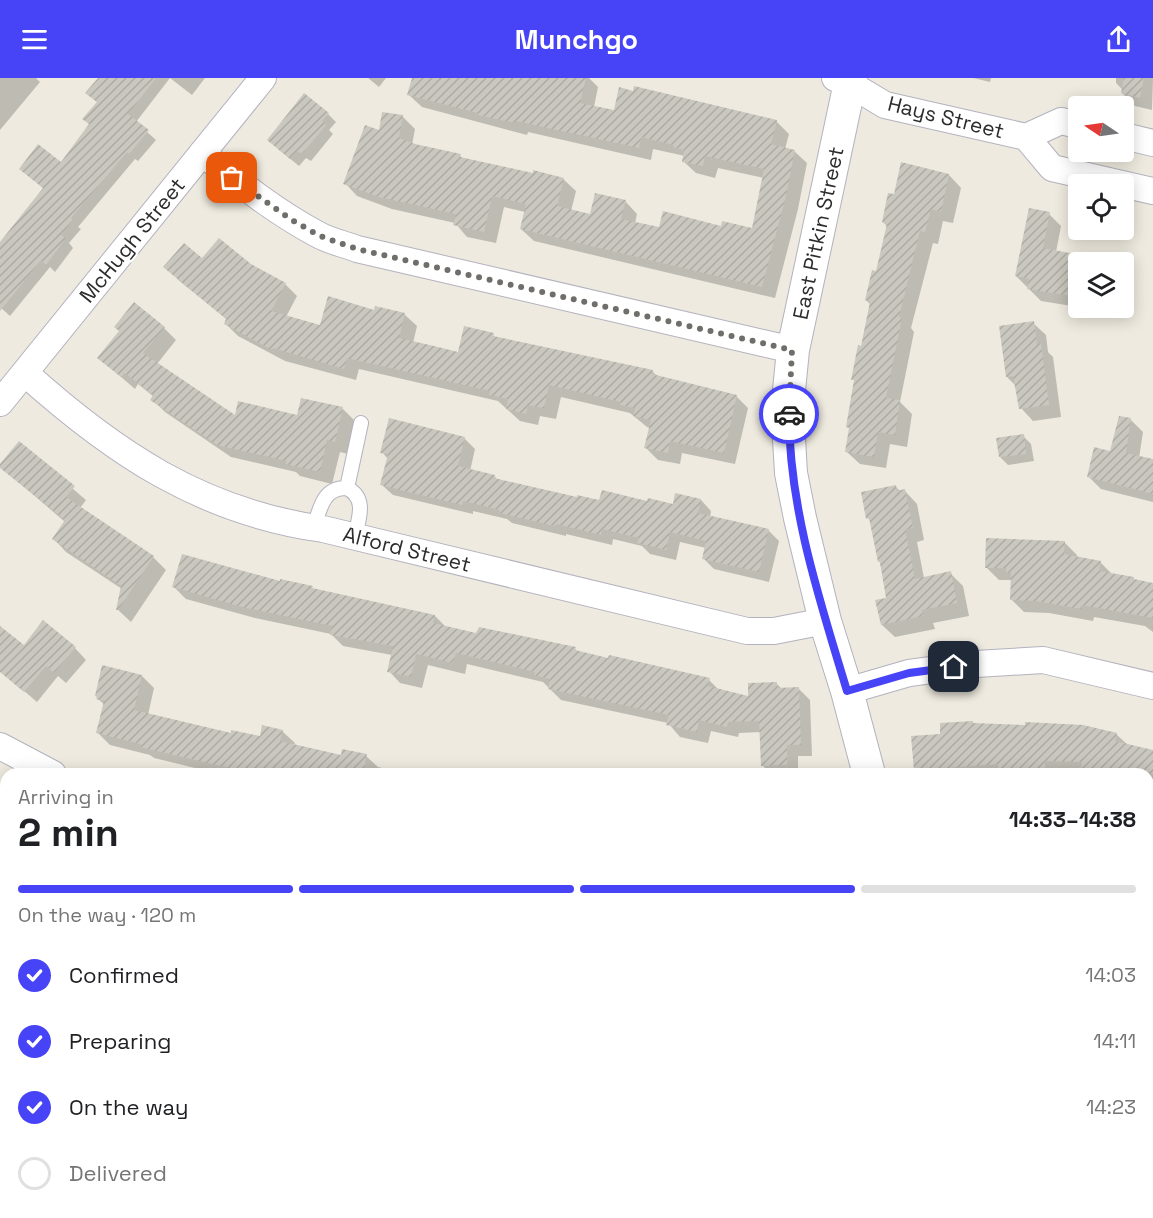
<!DOCTYPE html>
<html lang="en">
<head>
<meta charset="utf-8">
<style>
	:root { --surface:#fff; --page:#f6f6f6; --text:#202124; --muted:#757577; --line:#e0e0e0; --accent:#4743f7 }
	body { margin:0; font-family:"Space Grotesk",sans-serif; background:var(--page); color:var(--text); height:100vh; display:flex; flex-direction:column; font-size:22px; white-space:nowrap }
	* { box-sizing:border-box; margin:0 }
	p { font-size:20px; color:var(--muted) }
	.icon { flex:none; width:33px; height:33px; fill:none; stroke:currentColor; stroke-width:2; stroke-linecap:round; stroke-linejoin:round }
	.map { position:relative; flex:1; overflow:hidden }
	.drawer { position:absolute; left:0px; top:690px; width:1154px; height:450px; display:flex; flex-direction:column; background:var(--surface); border-radius:18px 18px 0 0; box-shadow:0 3px 15px #0003 }
	.drawer>* { flex:none }
	.needle { width:39px; rotate:283deg }
	.fabs { position:absolute; left:1068px; top:18px; display:grid; gap:12px }
	.fabs a { display:grid; place-items:center; width:66px; height:66px; border-radius:6px; background:var(--surface); box-shadow:0 3px 15px #0003; font-size:30px }
	.pin { position:absolute; display:grid; place-items:center; width:51px; height:51px; color:#fff; margin:-26px; border-radius:12px; box-shadow:0 3px 9px #0006 }
	.courier { position:absolute; display:grid; place-items:center; width:60px; height:60px; margin:-30px; border:4px solid #4743f7; border-radius:50%; background:#fff; color:#222; box-shadow:0 2px 8px #0007 }
	.headline em { font-style:normal; font-weight:800 }
	.headline div { display:flex; flex-direction:column-reverse }
	.headline { display:flex; align-items:center; justify-content:space-between; height:102px; padding:0 18px }
	h1 { font-size:39px; font-weight:800; line-height:45px }
	.bar { display:grid; grid-template-columns:repeat(4,1fr); gap:9px 6px; align-content:center; height:72px; padding:0 18px }
	.bar i { height:8px; border-radius:4px; background:var(--line) }
	.bar .selected { background:var(--accent) }
	.bar p { grid-column:span 4 }
	ol { padding:0 18px; list-style:none }
	li { display:flex; align-items:center; gap:18px; height:66px }
	li p { margin-inline-start:auto }
	li .icon { padding:6px; border-radius:50%; background:var(--accent); color:#fff; stroke-width:4 }
	li:last-child { color:var(--muted) }
	li i { width:33px; height:33px; border:3px solid var(--line); border-radius:50% }
	header { display:flex; justify-content:space-between; align-items:center; height:78px; padding:0 18px; background:var(--accent); color:#fff; font-size:27px; font-weight:800 }
	.map>svg:first-child { display:block }
	.medical { fill:#f4e1dd }
	.shadow { fill:#0003 }
	.building { fill:url(#building-hatch) }
	.lines { fill:none; stroke-linecap:round; stroke-linejoin:round }
	.service-casing { stroke:#b3b2bf; stroke-width:16 }
	.minor-casing { stroke:#b3b2bf; stroke-width:28 }
	.tertiary-casing { stroke:#b3b2bf; stroke-width:34 }
	.service { stroke:#fff; stroke-width:14 }
	.minor { stroke:#fff; stroke-width:26 }
	.tertiary { stroke:#fff; stroke-width:32 }
	.done { stroke:#706e6b; stroke-width:6; stroke-dasharray:0 10.8 }
	.route { stroke:#4743f7; stroke-width:8 }
	.labels { text-anchor:middle; dominant-baseline:central; stroke-width:4.5; stroke-linejoin:round; paint-order:stroke }
	.street-label { font-size:21px; fill:#2c2c2c; stroke:#fff }
</style>
</head>
<body>
<header><svg class="icon" aria-label="menu" viewBox="0 0 24 24"><path d="M4 6h16M4 12h16M4 18h16"/></svg>Munchgo<svg class="icon" aria-label="share" viewBox="0 0 24 24"><path d="M12 15V3M7 8l5-5 5 5M5 13v7h14v-7"/></svg></header>
<div class="map">
<svg width="1153" height="1140" viewBox="0 0 1153 1140">
	<defs>
		<pattern id="building-hatch" width="6" height="6" patternUnits="userSpaceOnUse" patternTransform="scale(1.5)"><rect width="6" height="6" fill="#c9c7be"/><path d="M-1 1l2-2M0 6l6-6M5 7l2-2" fill="none" stroke="#adaba3"/></pattern>
	</defs>
	<rect width="100%" height="100%" fill="#eeeadf"/>
	<path class="medical" d="M 0,871 L 6,873 L 6,1134 L 744,1134 L 743,1140 L 0,1140 Z"/>
	<path class="shadow" d="M 0,0 L 36,0 L 40,4 L 0,52 Z
		M 100,0 L 205,0 L 192,17 L 170,0 L 136,44 L 156,62 L 138,83 L 135,81 L 78,149 L 81,151 L 69,165 L 73,170 L 55,194 L 50,189 L 10,238 L 0,229 L 0,167 L 44,111 L 21,91 L 61,86 L 90,47 L 98,25 L 87,15 Z
		M 368,0 L 386,0 L 379,9 Z
		M 413,0 L 589,0 L 598,9 L 594,29 L 615,34 L 776,43 L 789,56 L 785,71 L 794,73 L 807,85 L 798,131 L 775,220 L 534,163 L 521,151 L 525,134 L 504,129 L 496,165 L 467,159 L 455,145 L 392,131 L 357,118 L 345,105 L 380,54 L 403,39 L 415,51 L 412,67 L 460,78 L 464,81 L 534,97 L 563,101 L 576,113 L 571,133 L 591,138 L 625,123 L 637,136 L 635,145 L 660,151 L 722,150 L 753,152 L 764,100 L 718,90 L 715,100 L 696,95 L 683,83 L 685,78 L 653,71 L 651,82 L 528,54 L 527,57 L 422,29 L 409,17 Z
		M 973,0 L 991,0 L 990,4 Z
		M 1116,0 L 1153,0 L 1152,32 L 1135,28 L 1122,15 L 1123,12 L 1116,5 Z
		M 328,36 L 336,44 L 329,52 L 333,56 L 311,83 L 306,80 L 299,88 L 277,70 Z
		M 949,97 L 961,110 L 953,145 L 943,143 L 938,166 L 933,165 L 911,250 L 914,254 L 900,324 L 912,336 L 907,369 L 890,366 L 886,390 L 860,386 L 847,374 L 851,352 L 848,349 L 855,303 L 853,301 L 862,269 L 871,227 L 866,222 L 877,195 L 888,149 L 883,144 L 895,118 Z
		M 1049,136 L 1061,148 L 1056,174 L 1079,179 L 1085,184 L 1078,184 L 1078,229 L 1041,223 L 1016,198 Z
		M 202,183 L 250,188 L 285,206 L 297,218 L 286,239 L 321,249 L 375,233 L 404,236 L 417,248 L 413,265 L 459,275 L 493,257 L 496,260 L 652,293 L 658,299 L 736,318 L 748,330 L 735,386 L 682,375 L 680,386 L 658,382 L 646,370 L 650,350 L 647,349 L 630,335 L 561,319 L 556,341 L 540,338 L 538,347 L 520,343 L 498,323 L 359,291 L 356,302 L 285,283 L 238,258 L 226,246 L 228,242 L 177,201 Z
		M 1033,245 L 1046,257 L 1048,274 L 1053,279 L 1061,339 L 1033,343 L 1021,330 L 1016,308 L 1007,299 Z
		M 164,250 L 176,262 L 157,286 L 236,339 L 298,339 L 343,331 L 355,343 L 348,376 L 340,374 L 332,406 L 300,398 L 296,394 L 231,379 L 165,334 L 152,321 L 154,319 L 138,306 L 135,311 L 99,280 Z
		M 1130,341 L 1143,354 L 1139,380 L 1153,383 L 1153,424 L 1101,411 L 1089,399 L 1112,375 Z
		M 1023,358 L 1031,366 L 1034,383 L 1008,387 L 1000,379 Z
		M 464,360 L 475,371 L 470,393 L 494,398 L 498,402 L 578,421 L 601,424 L 674,428 L 701,422 L 711,433 L 710,439 L 768,452 L 779,463 L 769,504 L 714,491 L 704,481 L 706,470 L 680,464 L 676,482 L 650,476 L 642,468 L 613,461 L 612,467 L 566,456 L 566,458 L 512,445 L 507,441 L 473,433 L 473,436 L 393,417 L 382,407 L 388,381 L 382,374 Z
		M 19,365 L 86,422 L 80,430 L 153,479 L 166,492 L 131,544 L 117,531 L 122,511 L 66,474 L 54,461 L 65,444 L 0,388 Z
		M 895,408 L 901,414 L 905,413 L 917,426 L 924,462 L 917,464 L 924,500 L 950,495 L 963,508 L 969,538 L 933,545 L 935,551 L 895,559 L 882,547 L 888,521 L 871,444 L 868,440 Z
		M 1064,464 L 1077,477 L 1077,480 L 1100,484 L 1113,497 L 1153,506 L 1153,554 L 1145,548 L 1094,539 L 1093,543 L 1049,535 L 1024,534 L 1011,521 L 1012,502 L 999,502 L 986,489 Z
		M 281,505 L 312,510 L 314,512 L 435,538 L 446,549 L 477,556 L 575,571 L 579,575 L 709,602 L 720,613 L 750,620 L 777,606 L 782,611 L 799,611 L 810,622 L 812,678 L 798,678 L 798,696 L 771,696 L 762,687 L 761,654 L 739,655 L 738,659 L 711,653 L 708,665 L 680,659 L 668,645 L 561,622 L 543,604 L 467,586 L 465,596 L 428,587 L 422,610 L 400,605 L 389,593 L 392,577 L 343,568 L 331,556 L 255,540 L 186,521 L 174,509 Z
		M 0,550 L 24,569 L 75,570 L 86,582 L 66,605 L 58,598 L 37,624 L 3,595 L 0,588 Z
		M 142,598 L 154,610 L 148,637 L 232,657 L 261,660 L 282,653 L 295,665 L 294,668 L 342,679 L 366,678 L 378,689 L 408,696 L 220,696 L 154,680 L 150,677 L 110,667 L 98,655 L 105,627 L 98,621 Z
		M 972,644 L 974,646 L 1116,656 L 1129,668 L 1153,674 L 1153,732 L 1148,727 L 1148,696 L 1057,694 L 1057,696 L 919,696 L 915,692 L 942,657 Z
		M 422,690 L 446,696 L 447,696 L 421,696 Z
		M 0,742 L 6,743 L 6,833 L 0,832 Z
		M 1153,786 L 1153,836 L 1148,836 L 1148,787 Z
		M 1148,938 L 1153,938 L 1153,981 L 1148,982 Z
		M 1153,1099 L 1153,1140 L 1084,1140 L 1069,1137 L 1069,1140 L 1063,1140 L 1037,1134 L 1148,1134 L 1148,1100 Z
		M 793,1134 L 846,1134 L 845,1140 L 782,1140 L 782,1136 L 792,1138 Z"/>
	<path class="building" d="M 98,0 L 156,0 L 128,36 L 149,52 L 129,76 L 127,74 L 71,140 L 73,142 L 61,157 L 66,160 L 46,187 L 41,182 L 0,233 L 0,164 L 43,110 L 19,91 L 38,66 L 61,84 L 89,46 L 82,41 L 97,24 L 85,15 Z
		M 412,0 L 586,0 L 580,25 L 614,32 L 619,9 L 633,13 L 634,8 L 777,42 L 771,66 L 795,72 L 786,118 L 762,209 L 520,151 L 526,126 L 492,118 L 484,154 L 453,147 L 456,136 L 379,119 L 343,106 L 365,47 L 379,52 L 382,34 L 403,37 L 399,60 L 415,66 L 461,76 L 460,79 L 533,95 L 533,92 L 564,100 L 557,128 L 590,136 L 595,115 L 626,122 L 621,141 L 659,149 L 663,133 L 721,148 L 722,143 L 752,150 L 764,91 L 705,78 L 703,88 L 682,84 L 684,72 L 673,69 L 674,67 L 641,59 L 639,70 L 516,43 L 515,45 L 478,37 L 478,35 L 407,17 Z
		M 1124,0 L 1144,0 L 1140,20 L 1121,15 Z
		M 304,15 L 329,35 L 322,43 L 326,47 L 302,76 L 297,73 L 290,81 L 267,62 Z
		M 901,84 L 949,96 L 941,134 L 931,131 L 925,154 L 920,153 L 899,239 L 902,240 L 886,320 L 900,322 L 895,357 L 878,354 L 874,379 L 845,374 L 849,350 L 846,349 L 854,302 L 851,302 L 858,267 L 861,268 L 870,224 L 865,222 L 872,192 L 876,193 L 887,146 L 882,144 L 888,115 L 894,116 Z
		M 1029,130 L 1050,134 L 1043,170 L 1080,177 L 1072,218 L 1027,211 L 1029,201 L 1015,198 Z
		M 219,160 L 251,186 L 286,205 L 271,233 L 320,247 L 328,218 L 374,232 L 375,228 L 405,235 L 399,260 L 434,268 L 458,274 L 464,248 L 494,255 L 493,258 L 653,292 L 652,296 L 737,317 L 724,375 L 670,363 L 668,375 L 644,370 L 651,342 L 633,338 L 635,330 L 620,327 L 621,324 L 549,307 L 544,330 L 528,327 L 526,336 L 506,331 L 508,321 L 489,317 L 490,313 L 347,280 L 344,291 L 273,270 L 272,272 L 224,246 L 226,241 L 163,189 L 184,165 L 202,180 Z
		M 134,224 L 165,249 L 143,275 L 235,337 L 238,323 L 297,337 L 301,320 L 343,329 L 335,364 L 327,362 L 320,394 L 286,386 L 286,383 L 217,367 L 150,322 L 153,317 L 125,295 L 121,299 L 97,280 L 119,253 L 114,249 Z
		M 1034,243 L 1037,266 L 1041,265 L 1049,327 L 1019,331 L 1013,298 L 1006,299 L 999,248 Z
		M 1119,338 L 1131,340 L 1126,375 L 1153,381 L 1153,416 L 1087,399 L 1094,369 L 1110,373 Z
		M 389,340 L 465,359 L 458,388 L 495,397 L 494,400 L 577,419 L 577,417 L 599,422 L 602,412 L 647,423 L 648,420 L 673,426 L 675,415 L 701,421 L 698,435 L 769,451 L 759,494 L 702,481 L 706,463 L 670,454 L 666,472 L 637,465 L 639,460 L 602,451 L 601,457 L 556,446 L 555,448 L 499,435 L 500,432 L 463,423 L 462,427 L 380,407 L 388,376 L 380,375 Z
		M 1024,356 L 1026,376 L 999,379 L 996,360 Z
		M 19,363 L 75,408 L 66,419 L 154,478 L 118,532 L 116,532 L 121,508 L 52,461 L 65,442 L 0,390 L 0,386 Z
		M 896,407 L 897,413 L 905,411 L 913,450 L 905,451 L 915,501 L 951,493 L 957,525 L 922,532 L 923,538 L 881,547 L 875,522 L 886,520 L 880,484 L 878,484 L 869,440 L 866,441 L 861,414 Z
		M 986,460 L 1065,463 L 1064,476 L 1101,483 L 1099,493 L 1134,499 L 1134,501 L 1153,505 L 1153,540 L 1082,527 L 1081,531 L 1036,523 L 1010,522 L 1011,495 L 1006,495 L 1006,490 L 985,490 Z
		M 182,476 L 280,503 L 280,501 L 313,508 L 312,510 L 435,537 L 433,545 L 476,555 L 479,549 L 576,569 L 575,572 L 608,580 L 609,577 L 710,600 L 708,608 L 748,618 L 748,605 L 777,604 L 777,610 L 799,609 L 801,667 L 787,667 L 787,687 L 761,688 L 759,643 L 728,644 L 727,649 L 699,642 L 697,654 L 666,647 L 669,637 L 548,611 L 550,601 L 534,597 L 535,594 L 456,575 L 453,585 L 416,576 L 411,599 L 387,594 L 393,568 L 330,557 L 332,548 L 242,529 L 172,509 Z
		M 43,542 L 76,569 L 54,595 L 46,588 L 24,614 L 0,594 L 0,548 L 24,567 Z
		M 102,587 L 142,597 L 134,632 L 231,655 L 231,652 L 260,658 L 262,647 L 283,652 L 280,663 L 341,677 L 342,671 L 367,676 L 363,696 L 233,696 L 234,691 L 140,669 L 141,666 L 96,655 L 104,623 L 96,621 L 97,619 L 95,618 Z
		M 973,643 L 973,645 L 1025,647 L 1025,644 L 1083,647 L 1117,655 L 1115,663 L 1153,672 L 1153,696 L 1080,696 L 1082,684 L 1045,683 L 1045,694 L 998,694 L 998,686 L 914,693 L 911,658 L 940,656 L 940,645 Z"/>
	<g class="lines">
		<defs>
			<path id="service" d="M 347,410 L 361,345
				M 314,449 C 320,431 323,409 347,410 C 367,420 359,440 355,458"/>
			<path id="minor" d="M 835,0 L 850,6 L 885,27 L 1026,59 L 1061,43 L 1078,47
				M 1124,58 L 1153,65
				M 1026,59 L 1052,90 L 1153,113
				M 202,75 C 239,105 276,134 317,156 C 329,163 344,166 357,171 L 793,272
				M 25,295 C 114,375 202,434 323,451 L 747,553 L 774,553 L 825,543
				M 0,325 L 263,0
				M 847,613 L 909,595 L 976,586 L 1043,582 L 1153,608
				M 0,668 L 53,696
				M 1148,877 L 1153,876"/>
			<path id="tertiary" d="M 851,0 L 793,272 L 788,322 L 789,361 L 791,395 L 800,440 L 825,543 L 847,613 L 869,696
				M 888,1140 L 889,1134"/>
		</defs>
		<use href="#service" class="service-casing"/>
		<use href="#minor" class="minor-casing"/>
		<use href="#tertiary" class="tertiary-casing"/>
		<use href="#service" class="service"/>
		<use href="#minor" class="minor"/>
		<use href="#tertiary" class="tertiary"/>
	</g>
	<g class="lines">
		<path class="done" d="M 232,100 L 292,142 L 320,158 L 357,171 L 792,272 L 789,336"/>
		<path class="route" d="M 789,336 C 789,431 820,523 847,613 L 909,595 L 954,589"/>
	</g>
	<g class="labels">
		<g class="street-label">
			<text transform="translate(946 39) rotate(14)">Hays Street</text>
			<text transform="translate(818 155) rotate(-78)">East Pitkin Street</text>
			<text transform="translate(132 162) rotate(-51)">McHugh Street</text>
			<text transform="translate(407 471) rotate(14)">Alford Street</text>
		</g>
	</g>
</svg>
<div class="fabs">
<a><svg class="needle" viewBox="-14 -14 28 28"><path d="M0-13l5 13h-10z" fill="#e53935"/><path d="M0 13l5-13h-10z" fill="#757577"/></svg></a>
<a><svg class="icon" aria-label="locate" viewBox="0 0 24 24"><circle cx="12" cy="12" r="6"/><path d="M12 2v4M12 18v4M2 12h4M18 12h4"/></svg></a>
<a><svg class="icon" aria-label="layers" viewBox="0 0 24 24"><path d="M12 4l9 5-9 5-9-5zM3 14l9 5 9-5"/></svg></a>
</div>
<div class="pin" style="left:232px;top:100px;background:#ea580c"><svg class="icon" aria-label="bag" viewBox="0 0 24 24"><path d="M5 8h14l-1 12H6zM9 8a3 3 0 0 1 6 0"/></svg></div>
<div class="pin" style="left:954px;top:589px;background:#1f2937"><svg class="icon" aria-label="home" viewBox="0 0 24 24"><path d="M3 11l9-7 9 7M6 9v11h12V9"/></svg></div>
<div class="courier" style="left:789px;top:336px"><svg class="icon" aria-label="car" viewBox="0 0 24 24"><path d="M5 17H2v-5l4-1 3-4h7l3 4 3 1v5h-3M9 17h6M6 11h13"/><circle cx="7" cy="17" r="2"/><circle cx="17" cy="17" r="2"/></svg></div>
<section class="drawer">
<div class="headline"><div><h1>2 min</h1><p>Arriving in</p></div><em>14:33–14:38</em></div>
<div class="bar"><i class="selected"></i><i class="selected"></i><i class="selected"></i><i></i><p>On the way · 120 m</p></div>
<ol>
<li><svg class="icon" aria-label="check" viewBox="0 0 24 24"><path d="M5 12l5 5 9-10"/></svg>Confirmed<p>14:03</p></li>
<li><svg class="icon" aria-label="check" viewBox="0 0 24 24"><path d="M5 12l5 5 9-10"/></svg>Preparing<p>14:11</p></li>
<li><svg class="icon" aria-label="check" viewBox="0 0 24 24"><path d="M5 12l5 5 9-10"/></svg>On the way<p>14:23</p></li>
<li><i></i>Delivered</li>
</ol>
</section>
</div>
</body>
</html>
